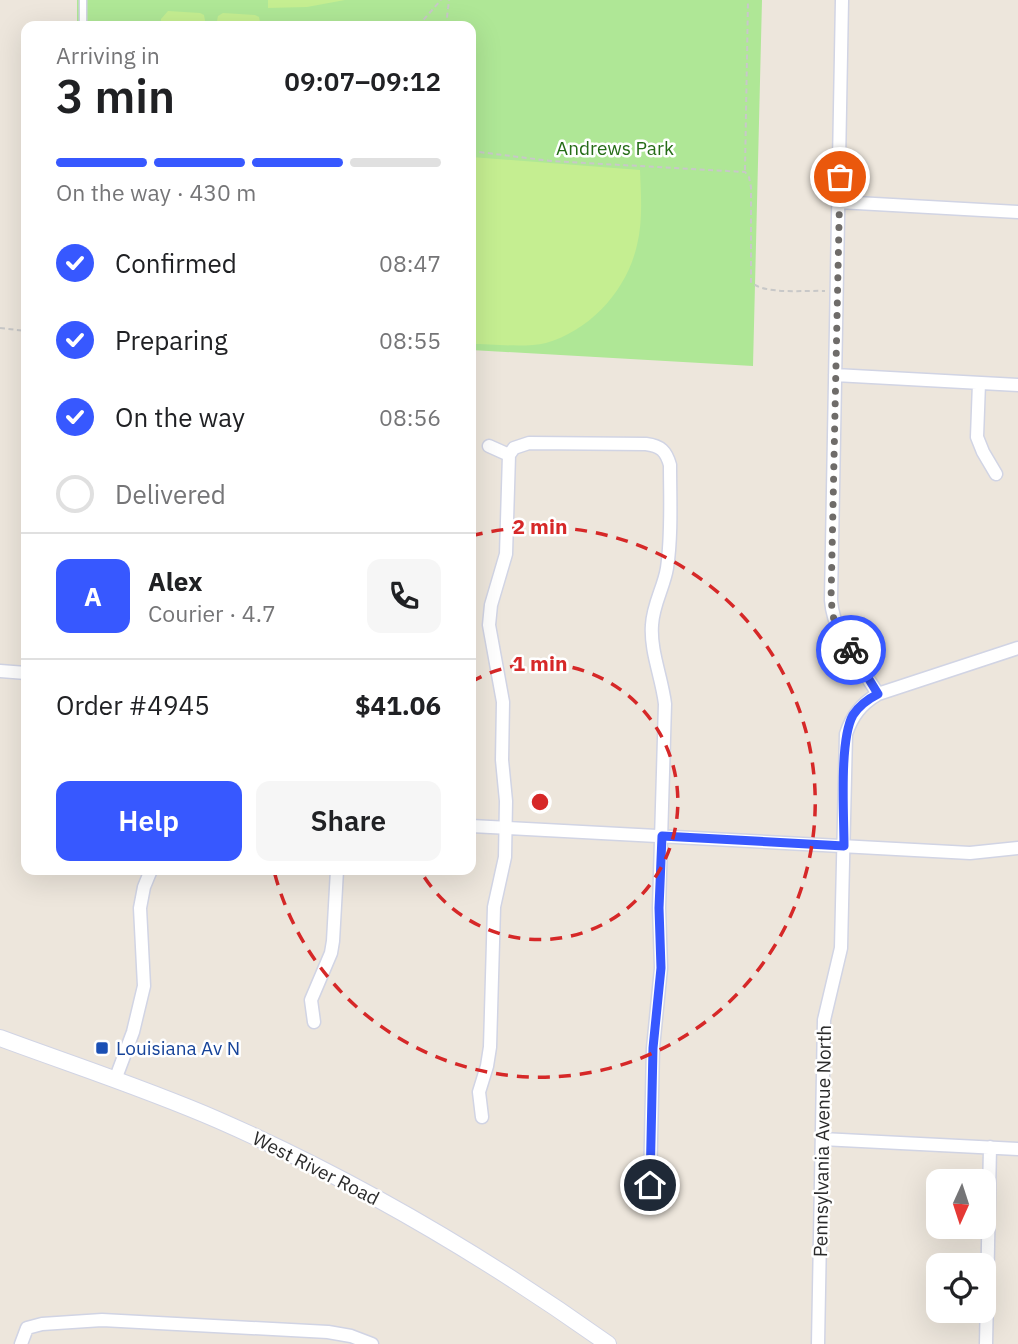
<!DOCTYPE html>
<html lang="en">
<head>
<meta charset="utf-8">
<style>
	:root { --surface:#fff; --page:#f6f6f6; --text:#202124; --muted:#757577; --line:#e0e0e0; --accent:#3758ff }
	body { margin:0; font-family:"IBM Plex Sans",sans-serif; background:var(--page); color:var(--text); height:100vh; display:flex; flex-direction:column; font-size:26px; white-space:nowrap }
	* { box-sizing:border-box; margin:0 }
	p { font-size:23px; color:var(--muted) }
	.icon { flex:none; width:38px; height:38px; fill:none; stroke:currentColor; stroke-width:2; stroke-linecap:round; stroke-linejoin:round }
	.map { position:relative; flex:1; overflow:hidden }
	.drawer { position:absolute; left:21px; top:21px; width:455px; height:854px; display:flex; flex-direction:column; background:var(--surface); border-radius:14px; box-shadow:0 7px 28px #0002 }
	.drawer>* { flex:none }
	.needle { width:46px; rotate:183deg }
	.buttons { position:absolute; left:926px; top:1169px; display:grid; gap:14px }
	.buttons a { display:grid; place-items:center; width:70px; height:70px; border-radius:14px; background:var(--surface); box-shadow:0 7px 28px #0002; font-size:35px }
	.pin { position:absolute; display:grid; place-items:center; width:60px; height:60px; color:#fff; margin:-30px; border:4px solid #fff; border-radius:50%; box-shadow:0 2px 7px #0007 }
	.courier { position:absolute; display:grid; place-items:center; width:70px; height:70px; margin:-35px; border:5px solid #3758ff; border-radius:50%; background:#fff; color:#222; box-shadow:0 2px 9px #0007 }
	.overview em { font-style:normal; font-weight:600 }
	.overview div { display:flex; flex-direction:column-reverse }
	.overview { display:flex; align-items:center; justify-content:space-between; height:119px; padding:0 35px }
	h1 { font-size:46px; font-weight:600; line-height:52px }
	.bar { display:grid; grid-template-columns:repeat(4,1fr); gap:10px 7px; align-content:center; height:84px; padding:0 35px }
	.bar i { height:9px; border-radius:5px; background:var(--line) }
	.bar .on { background:var(--accent) }
	.bar p { grid-column:span 4 }
	.line { display:flex; align-items:center; gap:18px; padding:0 35px; border-top:2px solid var(--line) }
	.line div { flex:1 }
	.round { display:grid; place-items:center; flex:none; width:74px; height:74px; border-radius:14px; background:var(--page) }
	ol { padding:0 35px; list-style:none }
	li { display:flex; align-items:center; gap:21px; height:77px }
	li p { margin-inline-start:auto }
	li .icon { padding:7px; border-radius:50%; background:var(--accent); color:#fff; stroke-width:4 }
	li:last-child { color:var(--muted) }
	li i { width:38px; height:38px; border:4px solid var(--line); border-radius:50% }
	.cta { display:flex; gap:14px; margin-top:auto; padding:14px 35px }
	.cta a { flex:1; height:80px; border-radius:14px; background:var(--accent); color:#fff; font-size:28px; font-weight:600; line-height:80px; text-align:center }
	.cta a+a { background:var(--page); color:var(--text) }
	.map>svg:first-child { display:block }
	.green { fill:#afe796 }
	.pitch { fill:#c5ee91 }
	.lines { fill:none; stroke-linecap:round; stroke-linejoin:round }
	.lane-casing { stroke:#d1d4e4; stroke-width:9 }
	.street-casing { stroke:#d1d4e4; stroke-width:15 }
	.secondary-casing { stroke:#d1d4e4; stroke-width:18 }
	.path { stroke:#c8c8c8; stroke-width:2; stroke-dasharray:5 3.5; stroke-linecap:butt }
	.lane { stroke:#fff; stroke-width:6 }
	.street { stroke:#fff; stroke-width:12 }
	.secondary { stroke:#fff; stroke-width:16 }
	.done { stroke:#6f6c69; stroke-width:7; stroke-dasharray:0 12.6 }
	.route { stroke:#3758ff; stroke-width:9 }
	.ring { fill:none; stroke:#d62828; stroke-width:3.5; stroke-dasharray:12 9 }
	.transit-dot { fill:#1a4fb4; stroke:#fff; stroke-width:2.5 }
	.labels { text-anchor:middle; dominant-baseline:central; stroke-width:5; stroke-linejoin:round; paint-order:stroke }
	.park-label { font-size:19px; fill:#266c17; stroke:#fff }
	.transit-label { font-size:19px; fill:#164399; stroke:#fff; text-anchor:start }
	.street-label { font-size:19px; fill:#2b2b2b; stroke:#fff }
	.centre { fill:#d62828; stroke:#fff; stroke-width:3.5 }
	.ring-label { font-size:21px; text-anchor:middle; font-weight:bold; fill:#d62828; stroke:#fff; stroke-width:5; stroke-linejoin:round; paint-order:stroke }
</style>
</head>
<body>
<div class="map">
<svg width="1018" height="1344" viewBox="0 0 1018 1344">
	<rect width="100%" height="100%" fill="#ede6dc"/>
	<path class="green" d="M 77,0 L 762,0 L 753,366 L 471,350 L 471,26 L 77,26 Z"/>
	<path class="pitch" d="M 268,0 L 345,0 L 307,7 L 268,8 Z
		M 168,11 L 200,13 L 204,15 L 206,26 L 161,26 L 161,19 Z
		M 223,13 L 255,15 L 259,17 L 261,26 L 216,26 L 218,16 Z
		M 471,157 L 640,170 C 641,195 643,221 637,245 C 627,290 591,330 546,343 C 526,348 492,344 471,344 Z"/>
	<g class="lines">
		<defs>
			<path id="lane" d="M 83,26 L 83,0"/>
			<path id="street" d="M 842,0 L 831,600 C 833,634 860,665 878,694
				M 839,202 L 1018,212
				M 835,375 L 1018,385
				M 979,383 L 977,437 L 983,452 L 996,474
				M 489,446 L 509,455 L 514,448 L 529,443 L 646,444 C 661,446 666,451 670,465 C 670,499 672,534 667,568 C 664,587 653,604 652,625 C 650,651 662,678 665,704 L 659,908 L 661,968 L 653,1048 L 650,1185 L 638,1202
				M 0,671 L 26,673
				M 471,826 L 970,853 L 1018,848
				M 314,1022 L 311,1000 L 331,953 L 333,941 L 337,870
				M 115,1080 L 133,1032 L 144,986 L 140,908 L 144,887 L 151,870
				M 482,1117 L 479,1092 L 487,1066 L 490,1047 L 494,907 L 505,857 L 506,801 L 502,760 L 503,702 L 489,625 L 491,605 L 506,554 L 509,455
				M 822,1139 L 1018,1149
				M 21,1344 L 27,1328 L 42,1324 L 102,1320 L 328,1332 L 351,1336 L 372,1344
				M 818,1344 L 824,1020 L 841,948 L 846,734 C 852,716 861,704 878,694 L 1018,648
				M 986,1344 L 990,1147"/>
			<path id="secondary" d="M 0,1038 C 73,1065 147,1089 218,1120 C 355,1180 487,1258 608,1344"/>
		</defs>
		<use href="#lane" class="lane-casing"/>
		<use href="#street" class="street-casing"/>
		<use href="#secondary" class="secondary-casing"/>
		<path class="path" d="M 418,26 L 441,0
			M 446,26 L 449,0
			M 471,151 L 551,161 L 745,172 L 749,177 L 751,187 L 751,282 C 764,295 806,290 825,291
			M 745,170 L 748,0
			M 0,328 L 26,331
			M 471,448 L 478,447"/>
		<use href="#lane" class="lane"/>
		<use href="#street" class="street"/>
		<use href="#secondary" class="secondary"/>
	</g>
	<g class="lines">
		<path class="done" d="M 840,177 L 831,600 L 834,621 L 851,650"/>
		<path class="route" d="M 650,1185 L 653,1048 L 661,968 L 659,908 L 662,836 L 844,846 C 844,815 839,740 853,715 C 859,706 868,699 878,694 L 851,650"/>
	</g>
	<g class="ring">
		<path d="M471 682A138 138 0 1 1 420 870"/>
		<path d="M471 536A275 275 0 1 1 274 871"/>
	</g>
	<rect class="transit-dot" x="95" y="1041" width="14" height="14" rx="3.5"/>
	<g class="labels">
		<g class="park-label">
			<text x="615" y="148">Andrews Park</text>
		</g>
		<g class="transit-label">
			<text x="116" y="1048">Louisiana Av N</text>
		</g>
		<g class="street-label">
			<text transform="translate(822 1141) rotate(-89)">Pennsylvania Avenue North</text>
			<text transform="translate(316 1168) rotate(27)">West River Road</text>
		</g>
	</g>
	<circle cx="540" cy="802" r="10" class="centre"/>
	<g class="ring-label">
		<text x="540" y="534">2 min</text>
		<text x="540" y="671">1 min</text>
	</g>
</svg>
<div class="buttons">
<a><svg class="needle" viewBox="-14 -14 28 28"><path d="M0-13l5 13h-10z" fill="#e53935"/><path d="M0 13l5-13h-10z" fill="#757577"/></svg></a>
<a><svg class="icon" aria-label="locate" viewBox="0 0 24 24"><circle cx="12" cy="12" r="6"/><path d="M12 2v4M12 18v4M2 12h4M18 12h4"/></svg></a>
</div>
<div class="pin" style="left:840px;top:177px;background:#ea580c"><svg class="icon" aria-label="bag" viewBox="0 0 24 24"><path d="M5 8h14l-1 12H6zM9 8a3 3 0 0 1 6 0"/></svg></div>
<div class="pin" style="left:650px;top:1185px;background:#1f2937"><svg class="icon" aria-label="home" viewBox="0 0 24 24"><path d="M3 11l9-7 9 7M6 9v11h12V9"/></svg></div>
<div class="courier" style="left:851px;top:650px"><svg class="icon" aria-label="bike" viewBox="0 0 24 24"><circle cx="6" cy="16" r="4"/><circle cx="18" cy="16" r="4"/><path d="M6 16l4-8h5l3 8M10 8l3 8H6M13 5h3"/></svg></div>
<section class="drawer">
<div class="overview"><div><h1>3 min</h1><p>Arriving in</p></div><em>09:07–09:12</em></div>
<div class="bar"><i class="on"></i><i class="on"></i><i class="on"></i><i></i><p>On the way · 430 m</p></div>
<ol>
<li><svg class="icon" aria-label="check" viewBox="0 0 24 24"><path d="M5 12l5 5 9-10"/></svg>Confirmed<p>08:47</p></li>
<li><svg class="icon" aria-label="check" viewBox="0 0 24 24"><path d="M5 12l5 5 9-10"/></svg>Preparing<p>08:55</p></li>
<li><svg class="icon" aria-label="check" viewBox="0 0 24 24"><path d="M5 12l5 5 9-10"/></svg>On the way<p>08:56</p></li>
<li><i></i>Delivered</li>
</ol>
<div class="line" style="height:126px"><b class="round" style="background:var(--accent);color:#fff">A</b><div><b>Alex</b><p>Courier · 4.7</p></div><a class="round"><svg class="icon" aria-label="phone" viewBox="0 0 24 24"><path d="M5 4h4l2 5-3 2q2 4 5 5l2-3 5 2v4C11 20 4 13 5 4z"/></svg></a></div>
<div class="line" style="height:91px"><div>Order #4945</div><b>$41.06</b></div>
<div class="cta"><a>Help</a><a>Share</a></div>
</section>
</div>
</body>
</html>
